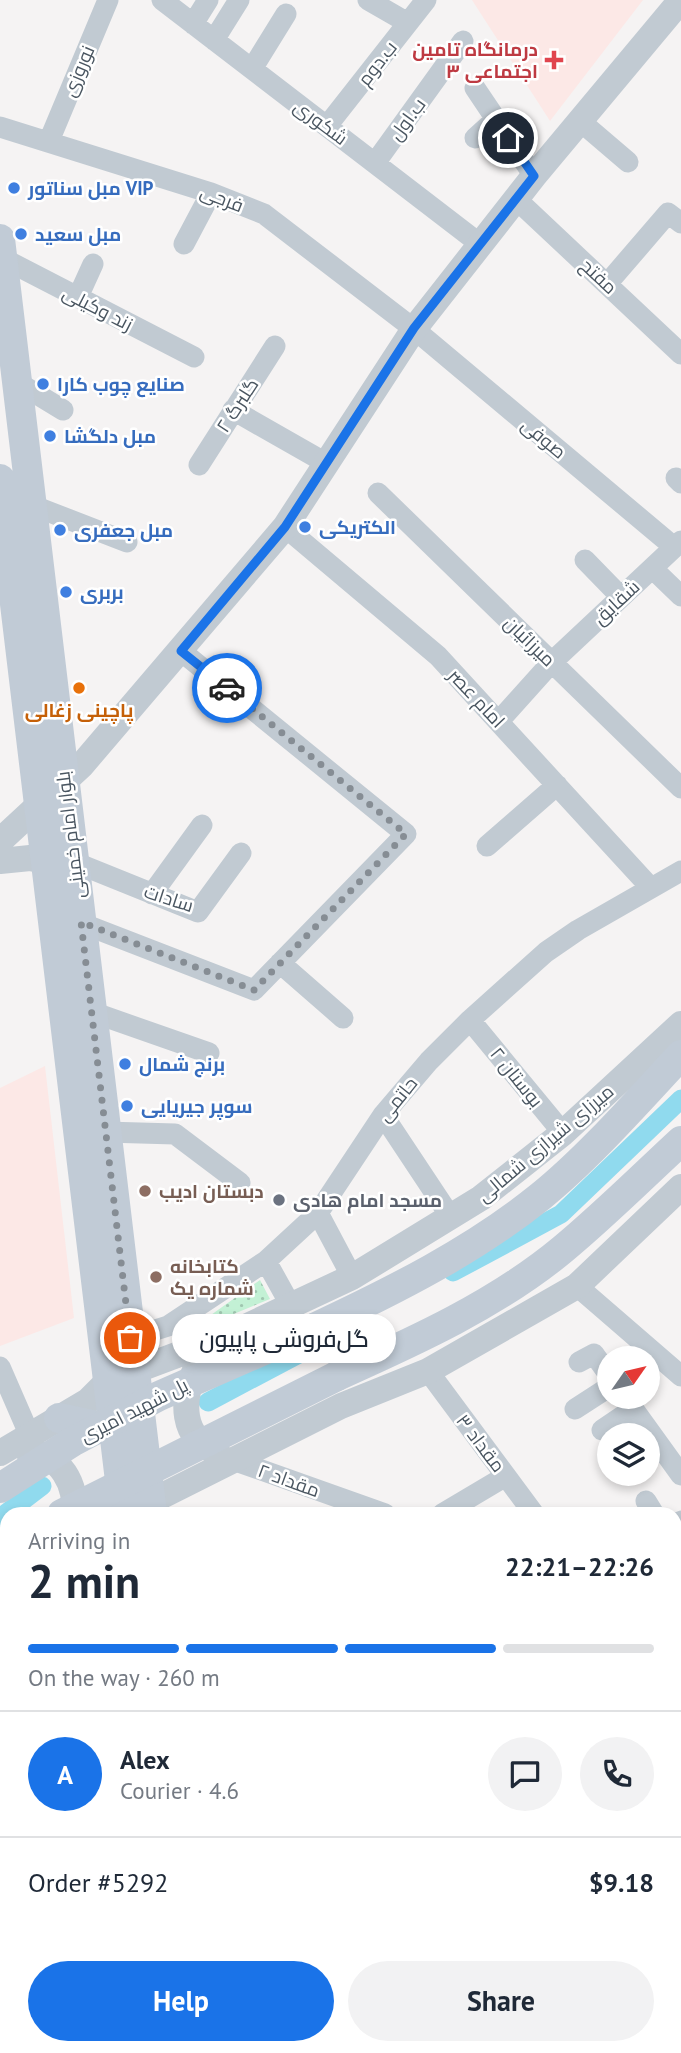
<!DOCTYPE html>
<html lang="en">
<head>
<meta charset="utf-8">
<style>
	:root { --surface:#fff; --page:#f2f2f3; --text:#1f2937; --muted:#747a83; --line:#e0e1e3; --accent:#1a73e8 }
	body { margin:0; font-family:"PT Sans",Cairo,sans-serif; background:var(--page); color:var(--text); height:100vh; display:flex; flex-direction:column; font-size:26px; white-space:nowrap }
	* { box-sizing:border-box; margin:0 }
	p { font-size:23px; color:var(--muted) }
	.icon { flex:none; width:38px; height:38px; fill:none; stroke:currentColor; stroke-width:2; stroke-linecap:round; stroke-linejoin:round }
	.map { position:relative; flex:1; overflow:hidden }
	.sheet { position:absolute; left:0px; top:1507px; width:682px; height:548px; display:flex; flex-direction:column; background:var(--surface); border-radius:21px 21px 0 0; box-shadow:0 4px 10px #0003 }
	.sheet>* { flex:none }
	.needle { width:46px; rotate:56deg }
	.fabs { position:absolute; left:597px; top:1346px; display:grid; gap:14px }
	.fabs a { display:grid; place-items:center; width:63px; height:63px; border-radius:50%; background:var(--surface); box-shadow:0 4px 10px #0003; font-size:35px }
	.pin { position:absolute; display:grid; place-items:center; width:60px; height:60px; color:#fff; margin:-30px; border:4px solid #fff; border-radius:50%; box-shadow:0 2px 7px #0007 }
	.courier { position:absolute; display:grid; place-items:center; width:70px; height:70px; margin:-35px; border:5px solid #1a73e8; border-radius:50%; background:#fff; color:#222; box-shadow:0 2px 9px #0007 }
	.bubble { position:absolute; height:49px; border-radius:24px; background:var(--surface); box-shadow:0 4px 10px #0003; font-size:23px; font-weight:600; line-height:49px; text-align:center }
	.overview em { font-style:normal; font-weight:600 }
	.overview div { display:flex; flex-direction:column-reverse }
	.overview { display:flex; align-items:center; justify-content:space-between; height:119px; padding:0 28px }
	h1 { font-size:46px; font-weight:600; line-height:52px }
	.bar { display:grid; grid-template-columns:repeat(4,1fr); gap:10px 7px; align-content:center; height:84px; padding:0 28px }
	.bar i { height:9px; border-radius:5px; background:var(--line) }
	.bar .active { background:var(--accent) }
	.bar p { grid-column:span 4 }
	.line { display:flex; align-items:center; gap:18px; padding:0 28px; border-top:2px solid var(--line) }
	.line div { flex:1 }
	.round { display:grid; place-items:center; flex:none; width:74px; height:74px; border-radius:37px; background:var(--page) }
	.primary-button { display:flex; gap:14px; margin-top:auto; padding:14px 28px }
	.primary-button a { flex:1; height:80px; border-radius:42px; background:var(--accent); color:#fff; font-size:28px; font-weight:600; line-height:80px; text-align:center }
	.primary-button a+a { background:var(--page); color:var(--text) }
	.map>svg:first-child { display:block }
	.education { fill:#e6e4e5 }
	.medical { fill:#fce8e6 }
	.grass { fill:url(#grass-dots) }
	.garden { fill:#c3f1d5 }
	.lines { fill:none; stroke-linecap:round; stroke-linejoin:round }
	.canal { stroke:#90daee; stroke-width:19 }
	.minor { stroke:#c1cad2; stroke-width:21 }
	.tertiary { stroke:#c1cad2; stroke-width:26 }
	.secondary { stroke:#c1cbd6; stroke-width:30 }
	.secondary-bridge { stroke:#c1cbd6; stroke-width:30 }
	.done { stroke:#868d94; stroke-width:7; stroke-dasharray:0 12.6 }
	.route { stroke:#1a73e8; stroke-width:9 }
	.health-dot { fill:#e0444e; stroke:#fff; stroke-width:2.5 }
	.shop-dot { fill:#3f7fe0; stroke:#fff; stroke-width:2.5 }
	.food-dot { fill:#e8710a; stroke:#fff; stroke-width:2.5 }
	.education-dot { fill:#8d6e63; stroke:#fff; stroke-width:2.5 }
	.worship-dot { fill:#6b7280; stroke:#fff; stroke-width:2.5 }
	.labels { text-anchor:middle; dominant-baseline:central; stroke-width:5; stroke-linejoin:round; paint-order:stroke }
	.health-label { font-size:19px; font-weight:bold; fill:#be3a42; stroke:#fff; text-anchor:end }
	.street-label { font-size:19px; fill:#4a5661; stroke:#fff }
	.shop-label { font-size:19px; font-weight:bold; fill:#366cbe; stroke:#fff; text-anchor:start }
	.food-label { font-size:19px; font-weight:bold; fill:#c56008; stroke:#fff }
	.education-label { font-size:19px; font-weight:bold; fill:#785e54; stroke:#fff; text-anchor:start }
	.worship-label { font-size:19px; font-weight:bold; fill:#5b616d; stroke:#fff; text-anchor:start }
</style>
</head>
<body>
<div class="map">
<svg width="681" height="2053" viewBox="0 0 681 2053">
	<defs>
		<pattern id="grass-dots" width="8" height="8" patternUnits="userSpaceOnUse" patternTransform="scale(1.75)"><rect width="8" height="8" fill="#c3f1d5"/><path d="M2 2h.1M6 6h.1" fill="none" stroke="#a0c6b0" stroke-width="1.8" stroke-linecap="round"/></pattern>
	</defs>
	<rect width="100%" height="100%" fill="#f5f3f3"/>
	<path class="education" d="M 676,2005 L 681,2005 L 681,2053 L 637,2053 L 634,2048 L 676,2048 Z"/>
	<path class="medical" d="M 472,0 L 643,0 L 550,121 Z
		M 45,1066 L 74,1318 L 0,1346 L 0,1088 Z"/>
	<path class="grass" d="M 260,1280 L 270,1299 L 183,1335 Z"/>
	<path class="garden" d="M 7,1812 L 7,1865 L 0,1866 L 0,1813 Z
		M 410,2048 L 634,2048 L 637,2053 L 375,2053 Z"/>
	<g class="lines">
		<path class="canal" d="M 453,1272 L 561,1214 L 681,1099
			M 208,1402 L 361,1321
			M 0,1518 L 42,1486"/>
		<path class="minor" d="M 162,0 L 480,244
			M 368,0 L 408,23
			M 193,24 L 208,0
			M 214,40 L 239,0
			M 252,69 L 286,14
			M 475,88 L 534,176
			M 580,121 L 628,162
			M 327,126 L 426,0
			M 0,127 L 211,193 L 264,214 L 414,329 L 674,547
			M 475,138 L 496,119
			M 49,141 L 108,0
			M 375,163 L 463,41
			M 516,199 L 681,354
			M 184,244 L 211,193
			M 2,258 L 194,357
			M 607,284 L 668,213 L 681,223
			M 78,297 L 93,264
			M 17,382 L 63,410
			M 233,410 L 326,463
			M 199,465 L 275,346
			M 676,478 L 681,483
			M 378,493 L 681,788
			M 21,501 L 127,542
			M 285,527 L 438,656 L 651,888
			M 585,560 L 621,597
			M 652,568 L 681,596
			M 499,721 L 552,662 L 681,541
			M 487,846 L 557,785
			M 74,862 L 198,912 L 241,853
			M 152,894 L 202,825
			M 81,923 L 254,990 L 406,834 L 181,651
			M 280,963 L 343,1018
			M 92,1012 L 209,1053
			M 470,1020 L 563,1133
			M 383,1115 L 450,1216
			M 105,1132 L 175,1134 L 240,1183
			M 318,1213 L 352,1277
			M 266,1261 L 291,1306
			M 577,1286 L 681,1376
			M 130,1338 L 168,1326 L 266,1261 L 318,1213 L 383,1115 L 429,1061 L 470,1020 L 546,952 L 578,930 L 681,871
			M 579,1362 L 594,1354 L 609,1375
			M 0,1367 L 30,1436
			M 428,1371 L 534,1514
			M 624,1396 L 681,1475
			M 575,1409 L 609,1387
			M 602,1430 L 633,1409
			M 233,1460 L 385,1514
			M 646,1501 L 654,1514
			M 442,1514 L 506,1476
			M 676,1528 L 681,1521
			M 676,1621 L 681,1620
			M 676,1757 L 681,1756
			M 676,1845 L 681,1856
			M 14,2053 L 29,2048
			M 123,2053 L 141,2048"/>
		<path class="tertiary" d="M 0,841 L 81,766 L 285,527 L 414,329 L 534,176 L 681,0
			M 0,861 L 30,858 L 45,861
			M 196,1368 C 181,1400 180,1438 218,1453
			M 134,1371 L 222,1338 L 352,1277 L 481,1198 L 563,1133 L 681,1024
			M 0,1453 L 88,1401 L 106,1383
			M 29,1453 C 59,1452 79,1487 73,1514
			M 150,1502 L 341,1406 L 428,1371 L 577,1286 L 681,1187
			M 0,1592 L 7,1587
			M 0,1779 L 7,1778
			M 676,1976 L 681,1977"/>
		<path class="secondary" d="M 0,239 L 152,1514
			M 0,479 L 124,1514
			M 314,1328 C 393,1291 473,1251 541,1196 C 588,1158 639,1100 681,1055
			M 337,1376 C 415,1341 497,1304 563,1249 C 604,1215 642,1177 681,1141
			M 59,1418 L 92,1425 L 116,1434
			M 0,1554 L 7,1550
			M 186,2048 L 186,2053
			M 213,2048 L 214,2053"/>
		<path class="secondary-bridge" d="M 0,1488 L 72,1442 L 159,1396 L 314,1328
			M 62,1514 L 337,1376"/>
	</g>
	<g class="lines">
		<path class="done" d="M 130,1338 L 81,922 L 254,990 L 406,834 L 227,688"/>
		<path class="route" d="M 227,688 L 181,651 L 285,527 L 414,328 L 534,176 L 508,138"/>
	</g>
	<path class="health-dot" d="M550.5 49.5h7v7h7v7h-7v7h-7v-7h-7v-7h7z"/>
	<g class="shop-dot">
		<circle cx="14" cy="188" r="7"/>
		<circle cx="21" cy="234" r="7"/>
		<circle cx="43" cy="384" r="7"/>
		<circle cx="50" cy="436" r="7"/>
		<circle cx="305" cy="527" r="7"/>
		<circle cx="60" cy="530" r="7"/>
		<circle cx="66" cy="592" r="7"/>
		<circle cx="125" cy="1064" r="7"/>
		<circle cx="127" cy="1106" r="7"/>
	</g>
	<circle class="food-dot" cx="79" cy="688" r="7"/>
	<g class="education-dot">
		<circle cx="145" cy="1191" r="7"/>
		<circle cx="156" cy="1277" r="7"/>
	</g>
	<circle class="worship-dot" cx="279" cy="1200" r="7"/>
	<g class="labels">
		<g class="health-label">
			<text x="538" y="49">درمانگاه تامین<tspan x="538" dy="22">اجتماعی ۳</tspan></text>
		</g>
		<g class="street-label">
			<text transform="translate(377 63) rotate(-52)">ب.دوم</text>
			<text transform="translate(78 71) rotate(-67)">نوروزی</text>
			<text transform="translate(407 119) rotate(-54)">ب.اول</text>
			<text transform="translate(321 122) rotate(37)">شکوری</text>
			<text transform="translate(222 198) rotate(21)">فرجی</text>
			<text transform="translate(599 276) rotate(43)">مفتح</text>
			<text transform="translate(98 308) rotate(27)">زند وکیلی</text>
			<text transform="translate(237 405) rotate(-57)">گلبرگ ۲</text>
			<text transform="translate(544 438) rotate(40)">صوفی</text>
			<text transform="translate(616 602) rotate(-43)">شقایق</text>
			<text transform="translate(530 641) rotate(44)">میرزائیان</text>
			<text transform="translate(477 698) rotate(47)">امام عصر</text>
			<text transform="translate(70 835) rotate(-97)">بلوار امام خمینی</text>
			<text transform="translate(169 898) rotate(18)">سادات</text>
			<text transform="translate(517 1077) rotate(51)">بوستان ۲</text>
			<text transform="translate(397 1099) rotate(-51)">حاتمی</text>
			<text transform="translate(545 1143) rotate(-40)">میرزای شیرازی شمالی</text>
			<text transform="translate(134 1410) rotate(-27)">پل شهید امیری</text>
			<text transform="translate(481 1443) rotate(53)">مقداد ۳</text>
			<text transform="translate(289 1480) rotate(20)">مقداد ۲</text>
		</g>
		<g class="shop-label">
			<text x="28" y="188">مبل سناتور VIP</text>
			<text x="35" y="234">مبل سعید</text>
			<text x="57" y="384">صنایع چوب کارا</text>
			<text x="64" y="436">مبل دلگشا</text>
			<text x="319" y="527">الکتریکی</text>
			<text x="74" y="530">مبل جعفری</text>
			<text x="80" y="592">بربری</text>
			<text x="139" y="1064">برنج شمال</text>
			<text x="141" y="1106">سوپر جیریایی</text>
		</g>
		<g class="food-label">
			<text x="79" y="710">پاچینی زغالی</text>
		</g>
		<g class="education-label">
			<text x="159" y="1191">دبستان ادیب</text>
			<text x="170" y="1266">کتابخانه<tspan x="170" dy="22">شماره یک</tspan></text>
		</g>
		<g class="worship-label">
			<text x="293" y="1200">مسجد امام هادی</text>
		</g>
	</g>
</svg>
<div class="fabs">
<a><svg class="needle" viewBox="-14 -14 28 28"><path d="M0-13l5 13h-10z" fill="#e53935"/><path d="M0 13l5-13h-10z" fill="#747a83"/></svg></a>
<a><svg class="icon" aria-label="layers" viewBox="0 0 24 24"><path d="M12 4l9 5-9 5-9-5zM3 14l9 5 9-5"/></svg></a>
</div>
<div class="pin" style="left:130px;top:1338px;background:#ea580c"><svg class="icon" aria-label="bag" viewBox="0 0 24 24"><path d="M5 8h14l-1 12H6zM9 8a3 3 0 0 1 6 0"/></svg></div>
<div class="pin" style="left:508px;top:138px;background:#1f2937"><svg class="icon" aria-label="home" viewBox="0 0 24 24"><path d="M3 11l9-7 9 7M6 9v11h12V9"/></svg></div>
<div class="courier" style="left:227px;top:688px"><svg class="icon" aria-label="car" viewBox="0 0 24 24"><path d="M5 17H2v-5l4-1 3-4h7l3 4 3 1v5h-3M9 17h6M6 11h13"/><circle cx="7" cy="17" r="2"/><circle cx="17" cy="17" r="2"/></svg></div>
<div class="bubble" style="left:172px;top:1314px;width:224px">گل‌فروشی پاپیون</div>
<section class="sheet">
<div class="overview"><div><h1>2 min</h1><p>Arriving in</p></div><em>22:21–22:26</em></div>
<div class="bar"><i class="active"></i><i class="active"></i><i class="active"></i><i></i><p>On the way · 260 m</p></div>
<div class="line" style="height:126px"><b class="round" style="background:var(--accent);color:#fff">A</b><div><b>Alex</b><p>Courier · 4.6</p></div><a class="round"><svg class="icon" aria-label="chat" viewBox="0 0 24 24"><path d="M4 5h16v11H9l-5 4z"/></svg></a><a class="round"><svg class="icon" aria-label="phone" viewBox="0 0 24 24"><path d="M5 4h4l2 5-3 2q2 4 5 5l2-3 5 2v4C11 20 4 13 5 4z"/></svg></a></div>
<div class="line" style="height:91px"><div>Order #5292</div><b>$9.18</b></div>
<div class="primary-button"><a>Help</a><a>Share</a></div>
</section>
</div>
</body>
</html>
